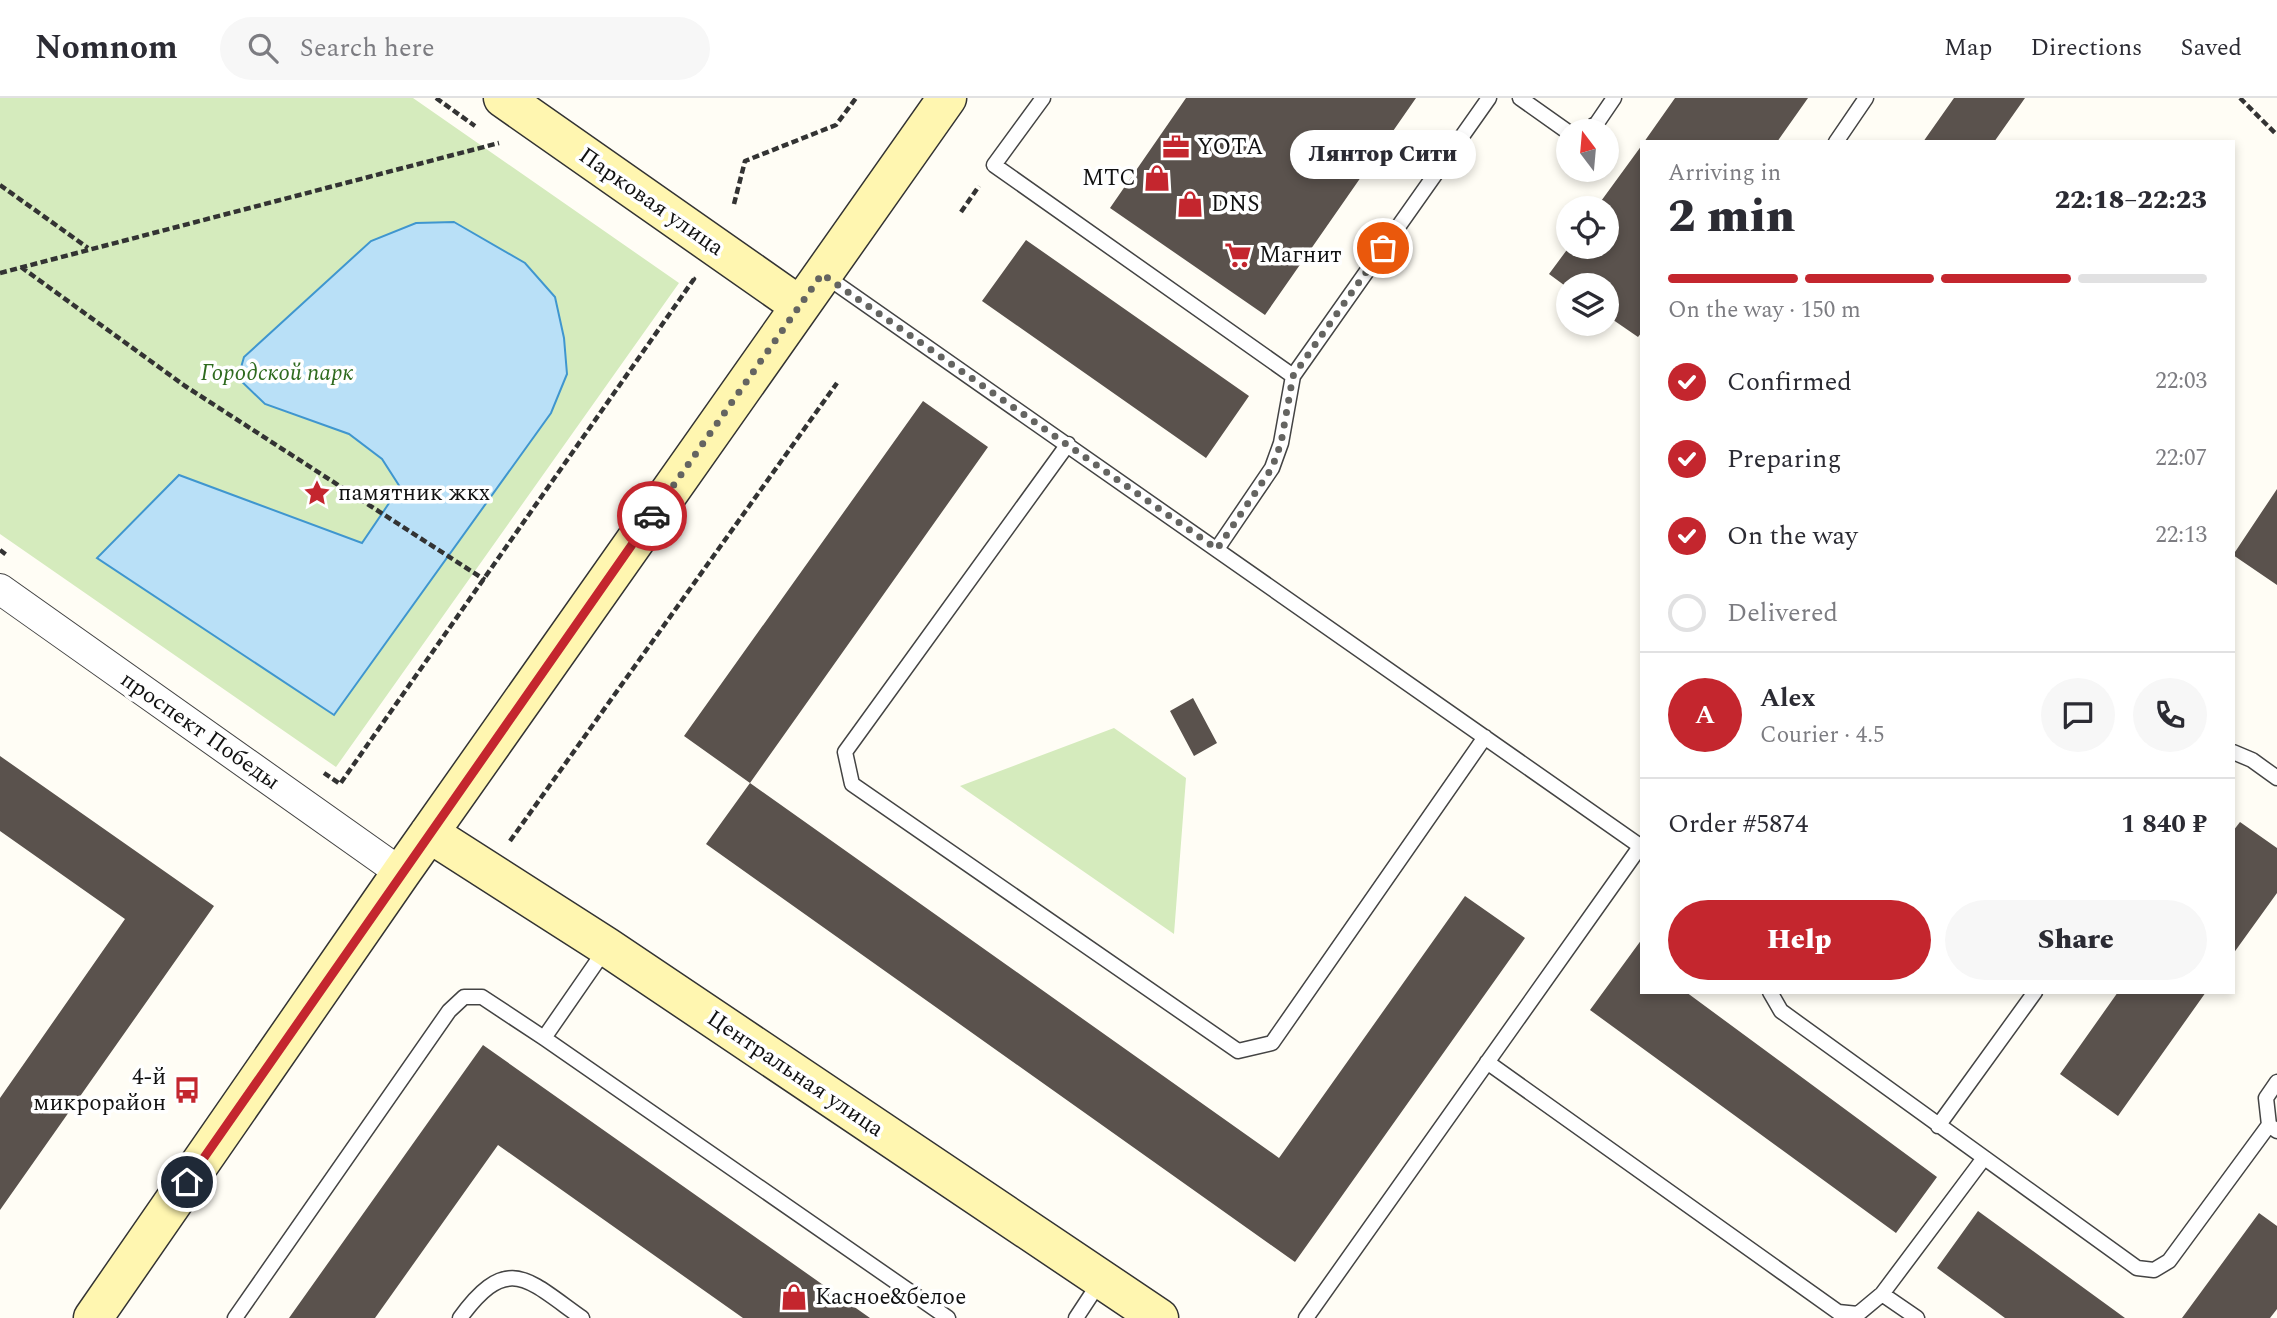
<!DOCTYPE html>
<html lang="en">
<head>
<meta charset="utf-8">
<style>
	:root { --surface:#fff; --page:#f7f7f7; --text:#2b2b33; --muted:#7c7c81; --line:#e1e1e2; --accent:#c4262e }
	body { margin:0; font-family:Spectral,serif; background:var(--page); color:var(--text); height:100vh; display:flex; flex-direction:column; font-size:26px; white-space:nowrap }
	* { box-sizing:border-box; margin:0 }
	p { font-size:23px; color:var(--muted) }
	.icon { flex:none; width:38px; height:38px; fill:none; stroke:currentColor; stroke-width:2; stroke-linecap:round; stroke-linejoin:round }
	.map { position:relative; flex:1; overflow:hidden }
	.side { position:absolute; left:1640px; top:42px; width:595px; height:854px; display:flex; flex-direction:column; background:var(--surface); border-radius:0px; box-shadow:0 4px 10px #0003 }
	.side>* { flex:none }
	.needle { width:46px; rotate:344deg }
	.fabs { position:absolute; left:1556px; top:21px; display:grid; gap:14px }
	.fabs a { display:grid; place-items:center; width:63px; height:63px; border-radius:50%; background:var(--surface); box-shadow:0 4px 10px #0003; font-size:35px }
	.pin { position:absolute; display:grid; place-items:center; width:60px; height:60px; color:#fff; margin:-30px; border:4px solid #fff; border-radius:50%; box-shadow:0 2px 7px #0007 }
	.courier { position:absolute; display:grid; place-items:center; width:70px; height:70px; margin:-35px; border:5px solid #c4262e; border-radius:50%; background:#fff; color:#222; box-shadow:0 2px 9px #0007 }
	.bubble { position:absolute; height:49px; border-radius:24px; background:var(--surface); box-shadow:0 4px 10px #0003; font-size:23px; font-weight:800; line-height:49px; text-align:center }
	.summary em { font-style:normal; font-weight:800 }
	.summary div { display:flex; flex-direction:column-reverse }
	.summary { display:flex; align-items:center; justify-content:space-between; height:119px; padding:0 28px }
	h1 { font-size:46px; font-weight:800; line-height:52px }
	.bar { display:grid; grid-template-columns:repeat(4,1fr); gap:10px 7px; align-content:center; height:84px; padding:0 28px }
	.bar i { height:9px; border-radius:5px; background:var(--line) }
	.bar .on { background:var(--accent) }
	.bar p { grid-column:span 4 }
	.line { display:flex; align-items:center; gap:18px; padding:0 28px; border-top:2px solid var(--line) }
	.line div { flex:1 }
	.round { display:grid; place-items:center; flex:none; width:74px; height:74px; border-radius:37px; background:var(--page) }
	ol { padding:0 28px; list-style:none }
	li { display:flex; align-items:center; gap:21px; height:77px }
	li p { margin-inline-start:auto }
	li .icon { padding:7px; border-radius:50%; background:var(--accent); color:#fff; stroke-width:4 }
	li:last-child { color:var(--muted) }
	li i { width:38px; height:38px; border:4px solid var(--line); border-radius:50% }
	.cta { display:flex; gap:14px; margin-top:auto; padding:14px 28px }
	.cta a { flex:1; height:80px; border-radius:42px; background:var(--accent); color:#fff; font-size:28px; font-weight:800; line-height:80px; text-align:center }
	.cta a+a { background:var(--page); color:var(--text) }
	header { display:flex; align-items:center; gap:42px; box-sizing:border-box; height:98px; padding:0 35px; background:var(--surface); border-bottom:2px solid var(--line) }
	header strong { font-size:33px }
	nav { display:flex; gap:38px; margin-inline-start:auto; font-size:24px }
	.search { width:490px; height:63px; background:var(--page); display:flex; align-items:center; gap:18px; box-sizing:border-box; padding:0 24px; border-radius:38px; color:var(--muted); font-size:26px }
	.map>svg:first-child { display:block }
	.green { fill:#d5ebbd }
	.water { fill:#b9e0f7; stroke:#3f96cf; stroke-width:2 }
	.building { fill:#5a524d }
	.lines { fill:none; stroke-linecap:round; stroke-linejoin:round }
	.lane-casing { stroke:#444; stroke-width:17 }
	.street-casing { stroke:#444; stroke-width:32 }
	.secondary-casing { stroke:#333; stroke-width:41 }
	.path { stroke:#333; stroke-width:4.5; stroke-dasharray:7 3.5; stroke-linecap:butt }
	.lane { stroke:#fff; stroke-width:14 }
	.street { stroke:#fff; stroke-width:30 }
	.secondary { stroke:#fff6b0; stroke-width:38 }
	.done { stroke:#646461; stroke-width:7; stroke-dasharray:0 12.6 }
	.route { stroke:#c4262e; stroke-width:9 }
	.labels { text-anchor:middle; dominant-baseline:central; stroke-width:7; stroke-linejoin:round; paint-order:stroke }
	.poi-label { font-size:23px; fill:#111; stroke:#fff; text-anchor:start }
	.street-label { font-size:23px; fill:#111; stroke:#fff }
	.park-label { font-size:23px; font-style:italic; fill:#2f6b1f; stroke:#fff }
</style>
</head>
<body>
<header>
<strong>Nomnom</strong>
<div class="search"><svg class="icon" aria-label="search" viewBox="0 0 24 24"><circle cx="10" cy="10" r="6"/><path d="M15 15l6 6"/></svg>Search here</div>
<nav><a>Map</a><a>Directions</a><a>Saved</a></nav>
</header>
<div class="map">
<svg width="2277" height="1220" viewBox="0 0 2277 1220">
	<rect width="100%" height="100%" fill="#fffdf5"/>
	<path class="green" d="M 0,0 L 413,0 L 679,185 L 336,669 L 0,436 Z
		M 1114,630 L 1186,680 L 1174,836 L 960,688 Z"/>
	<path class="water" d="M 454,124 L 525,165 L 555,199 L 564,240 L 567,276 L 551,315 L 334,617 L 97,460 L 179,377 L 362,445 L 400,389 L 382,361 L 349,336 L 265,306 L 238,280 L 244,259 L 371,143 L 416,125 Z"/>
	<path class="building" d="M 1186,0 L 1416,0 L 1265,217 L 1110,110 Z
		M 1675,0 L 1808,0 L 1777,44 L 1644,44 Z
		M 1954,0 L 2025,0 L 1994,44 L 1923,44 Z
		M 1642,47 L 1642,234 L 1638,239 L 1606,217 L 1606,187 L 1568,190 L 1549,176 L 1569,149 L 1606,149 L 1606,110 L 1596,110 Z
		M 1026,142 L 1249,298 L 1206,360 L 982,203 Z
		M 923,303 L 988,349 L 750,685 L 1279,1060 L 1465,798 L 1525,840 L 1295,1164 L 706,746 L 750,685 L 684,638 Z
		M 2277,391 L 2277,487 L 2233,457 Z
		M 1193,600 L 1217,645 L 1194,658 L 1170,613 Z
		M 0,658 L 214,808 L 0,1112 L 0,1000 L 125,821 L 0,733 Z
		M 2240,724 L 2277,750 L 2277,795 L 2233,856 L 2233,733 Z
		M 1642,841 L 1642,894 L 1686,894 L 1937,1079 L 1896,1135 L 1590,912 Z
		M 2118,894 L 2206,894 L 2118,1018 L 2060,976 Z
		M 483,947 L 870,1220 L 743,1220 L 498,1047 L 375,1220 L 289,1220 Z
		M 1978,1113 L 2125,1220 L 2005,1220 L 1937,1170 Z
		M 2259,1115 L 2277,1128 L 2277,1211 L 2270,1220 L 2182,1220 Z"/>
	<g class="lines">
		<defs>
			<path id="lane" d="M 1043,0 L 994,67 L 1293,278 L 1281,345 L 1272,370 L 1217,451
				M 1520,0 L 1568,34
				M 1585,33 L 1597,25 L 1614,0
				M 1836,44 L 1866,0
				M 824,177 L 1640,748
				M 1293,278 L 1489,0
				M 1068,346 L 845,654 L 852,686 L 1238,953 L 1272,945 L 1485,639
				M 2233,654 L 2252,662 L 2277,680
				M 1770,894 L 1781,913 L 2137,1170 L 2154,1172 L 2169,1163 L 2269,1027 L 2277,1033
				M 544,940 L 607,849
				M 1487,964 L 1838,1214 L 1858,1216 L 1882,1196 L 1984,1060
				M 2269,1027 L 2266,1000 L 2277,984
				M 1938,1028 L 2035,894
				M 1882,1196 L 1917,1220
				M 235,1220 L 449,913 L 464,899 L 482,899 L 544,940 L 948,1220
				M 460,1220 C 508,1154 528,1182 582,1220
				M 1076,1220 L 1101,1182
				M 1306,1220 L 1642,746"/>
			<path id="street" d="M 0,491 L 401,775"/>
			<path id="secondary" d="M 503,0 L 800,208
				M 429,735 L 607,849 L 1159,1220
				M 93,1220 L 401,775 L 947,0"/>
		</defs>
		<use href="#lane" class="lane-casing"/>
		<use href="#street" class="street-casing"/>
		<use href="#secondary" class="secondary-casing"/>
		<path class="path" d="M 436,0 L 475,28
			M 2240,0 L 2277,37
			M 0,87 L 88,150
			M 734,106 L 745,63 L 836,27 L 856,0
			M 961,114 L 979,88
			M 21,169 L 185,288 L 485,482
			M 0,175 L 499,45
			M 0,452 L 8,458
			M 324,675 L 340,686 L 694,181 L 691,180
			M 510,743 L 837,285"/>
		<use href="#lane" class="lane"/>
		<use href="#street" class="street"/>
		<use href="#secondary" class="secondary"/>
	</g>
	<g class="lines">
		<path class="done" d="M 652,418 L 822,176 L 1217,451 L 1272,370 L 1281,345 L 1293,278 L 1383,150"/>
		<path class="route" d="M 187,1084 L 652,418"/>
	</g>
	<defs>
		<symbol id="office-bare" viewBox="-9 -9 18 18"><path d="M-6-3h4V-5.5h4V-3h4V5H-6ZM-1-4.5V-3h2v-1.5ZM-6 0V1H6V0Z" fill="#c4262e" stroke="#fff" stroke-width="2.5" paint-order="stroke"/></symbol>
		<symbol id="shop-bare" viewBox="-9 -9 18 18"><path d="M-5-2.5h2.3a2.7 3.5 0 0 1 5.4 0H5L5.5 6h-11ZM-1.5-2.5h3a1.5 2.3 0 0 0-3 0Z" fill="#c4262e" stroke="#fff" stroke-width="2.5" paint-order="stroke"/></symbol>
		<symbol id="supermarket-bare" viewBox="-9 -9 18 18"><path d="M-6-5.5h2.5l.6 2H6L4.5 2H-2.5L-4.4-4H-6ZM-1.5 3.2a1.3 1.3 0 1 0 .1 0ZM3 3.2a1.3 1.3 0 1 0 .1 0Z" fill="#c4262e" stroke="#fff" stroke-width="2.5" paint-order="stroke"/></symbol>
		<symbol id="sight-bare" viewBox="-9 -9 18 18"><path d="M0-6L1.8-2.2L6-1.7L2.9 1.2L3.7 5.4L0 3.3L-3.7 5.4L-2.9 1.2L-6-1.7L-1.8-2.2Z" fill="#c4262e" stroke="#fff" stroke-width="2.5" paint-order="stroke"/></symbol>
		<symbol id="bus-bare" viewBox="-9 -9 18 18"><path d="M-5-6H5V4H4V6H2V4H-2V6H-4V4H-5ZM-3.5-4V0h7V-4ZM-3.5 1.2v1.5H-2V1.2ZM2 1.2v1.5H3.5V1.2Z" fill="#c4262e" stroke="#fff" stroke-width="2.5" paint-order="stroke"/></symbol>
	</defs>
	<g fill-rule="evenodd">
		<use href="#office-bare" x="1157" y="30" width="38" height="38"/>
		<use href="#shop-bare" x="1138" y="61" width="38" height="38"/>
		<use href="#shop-bare" x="1171" y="87" width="38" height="38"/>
		<use href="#supermarket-bare" x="1219" y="138" width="38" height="38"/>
		<use href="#sight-bare" x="298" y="376" width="38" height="38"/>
		<use href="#bus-bare" x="168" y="973" width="38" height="38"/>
		<use href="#shop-bare" x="775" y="1180" width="38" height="38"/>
	</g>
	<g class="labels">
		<g class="poi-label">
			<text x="1197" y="49">YOTA</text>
			<text x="1136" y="80" text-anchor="end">МТС</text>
			<text x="1211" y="106">DNS</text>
			<text x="1259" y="157">Магнит</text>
			<text x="338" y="395">памятник жкх</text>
			<text x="166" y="979" text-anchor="end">4-й<tspan x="166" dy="26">микрорайон</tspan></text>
			<text x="815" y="1199">Касное&amp;белое</text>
		</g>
		<g class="street-label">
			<text transform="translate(651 104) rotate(35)">Парковая улица</text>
			<text transform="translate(200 633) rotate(35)">проспект Победы</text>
			<text transform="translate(795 976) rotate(34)">Центральная улица</text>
		</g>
		<g class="park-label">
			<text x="277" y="275">Городской парк</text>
		</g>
	</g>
</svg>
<div class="fabs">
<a><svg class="needle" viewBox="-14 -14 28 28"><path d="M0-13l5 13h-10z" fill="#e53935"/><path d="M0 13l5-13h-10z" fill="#7c7c81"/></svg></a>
<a><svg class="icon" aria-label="locate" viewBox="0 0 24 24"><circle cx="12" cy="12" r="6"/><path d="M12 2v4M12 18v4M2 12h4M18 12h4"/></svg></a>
<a><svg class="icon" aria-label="layers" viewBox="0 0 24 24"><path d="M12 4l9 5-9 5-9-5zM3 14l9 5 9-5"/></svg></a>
</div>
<div class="pin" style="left:1383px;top:150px;background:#ea580c"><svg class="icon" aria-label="bag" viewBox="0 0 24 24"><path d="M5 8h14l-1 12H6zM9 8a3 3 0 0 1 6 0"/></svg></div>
<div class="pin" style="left:187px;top:1084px;background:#1f2937"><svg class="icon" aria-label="home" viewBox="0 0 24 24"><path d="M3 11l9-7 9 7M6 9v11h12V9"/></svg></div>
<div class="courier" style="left:652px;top:418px"><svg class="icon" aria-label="car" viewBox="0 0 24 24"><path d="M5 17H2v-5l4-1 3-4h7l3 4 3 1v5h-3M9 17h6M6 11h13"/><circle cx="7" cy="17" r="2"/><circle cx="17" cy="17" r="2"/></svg></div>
<div class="bubble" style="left:1290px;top:32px;width:186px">Лянтор Сити</div>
<section class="side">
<div class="summary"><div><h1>2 min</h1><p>Arriving in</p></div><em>22:18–22:23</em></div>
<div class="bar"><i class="on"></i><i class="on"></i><i class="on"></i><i></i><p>On the way · 150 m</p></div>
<ol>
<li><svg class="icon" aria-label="check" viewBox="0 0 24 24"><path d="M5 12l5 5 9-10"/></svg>Confirmed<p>22:03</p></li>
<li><svg class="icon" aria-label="check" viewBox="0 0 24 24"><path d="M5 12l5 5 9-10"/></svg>Preparing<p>22:07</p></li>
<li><svg class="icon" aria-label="check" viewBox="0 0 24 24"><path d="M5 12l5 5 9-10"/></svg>On the way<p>22:13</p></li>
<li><i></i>Delivered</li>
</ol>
<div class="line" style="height:126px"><b class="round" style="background:var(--accent);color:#fff">A</b><div><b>Alex</b><p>Courier · 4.5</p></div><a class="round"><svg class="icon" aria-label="chat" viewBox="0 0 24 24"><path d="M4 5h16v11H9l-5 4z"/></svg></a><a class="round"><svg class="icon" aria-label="phone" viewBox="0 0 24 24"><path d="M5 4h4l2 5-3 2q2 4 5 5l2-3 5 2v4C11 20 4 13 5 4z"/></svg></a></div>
<div class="line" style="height:91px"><div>Order #5874</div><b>1 840 ₽</b></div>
<div class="cta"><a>Help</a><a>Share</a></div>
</section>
</div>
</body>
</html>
